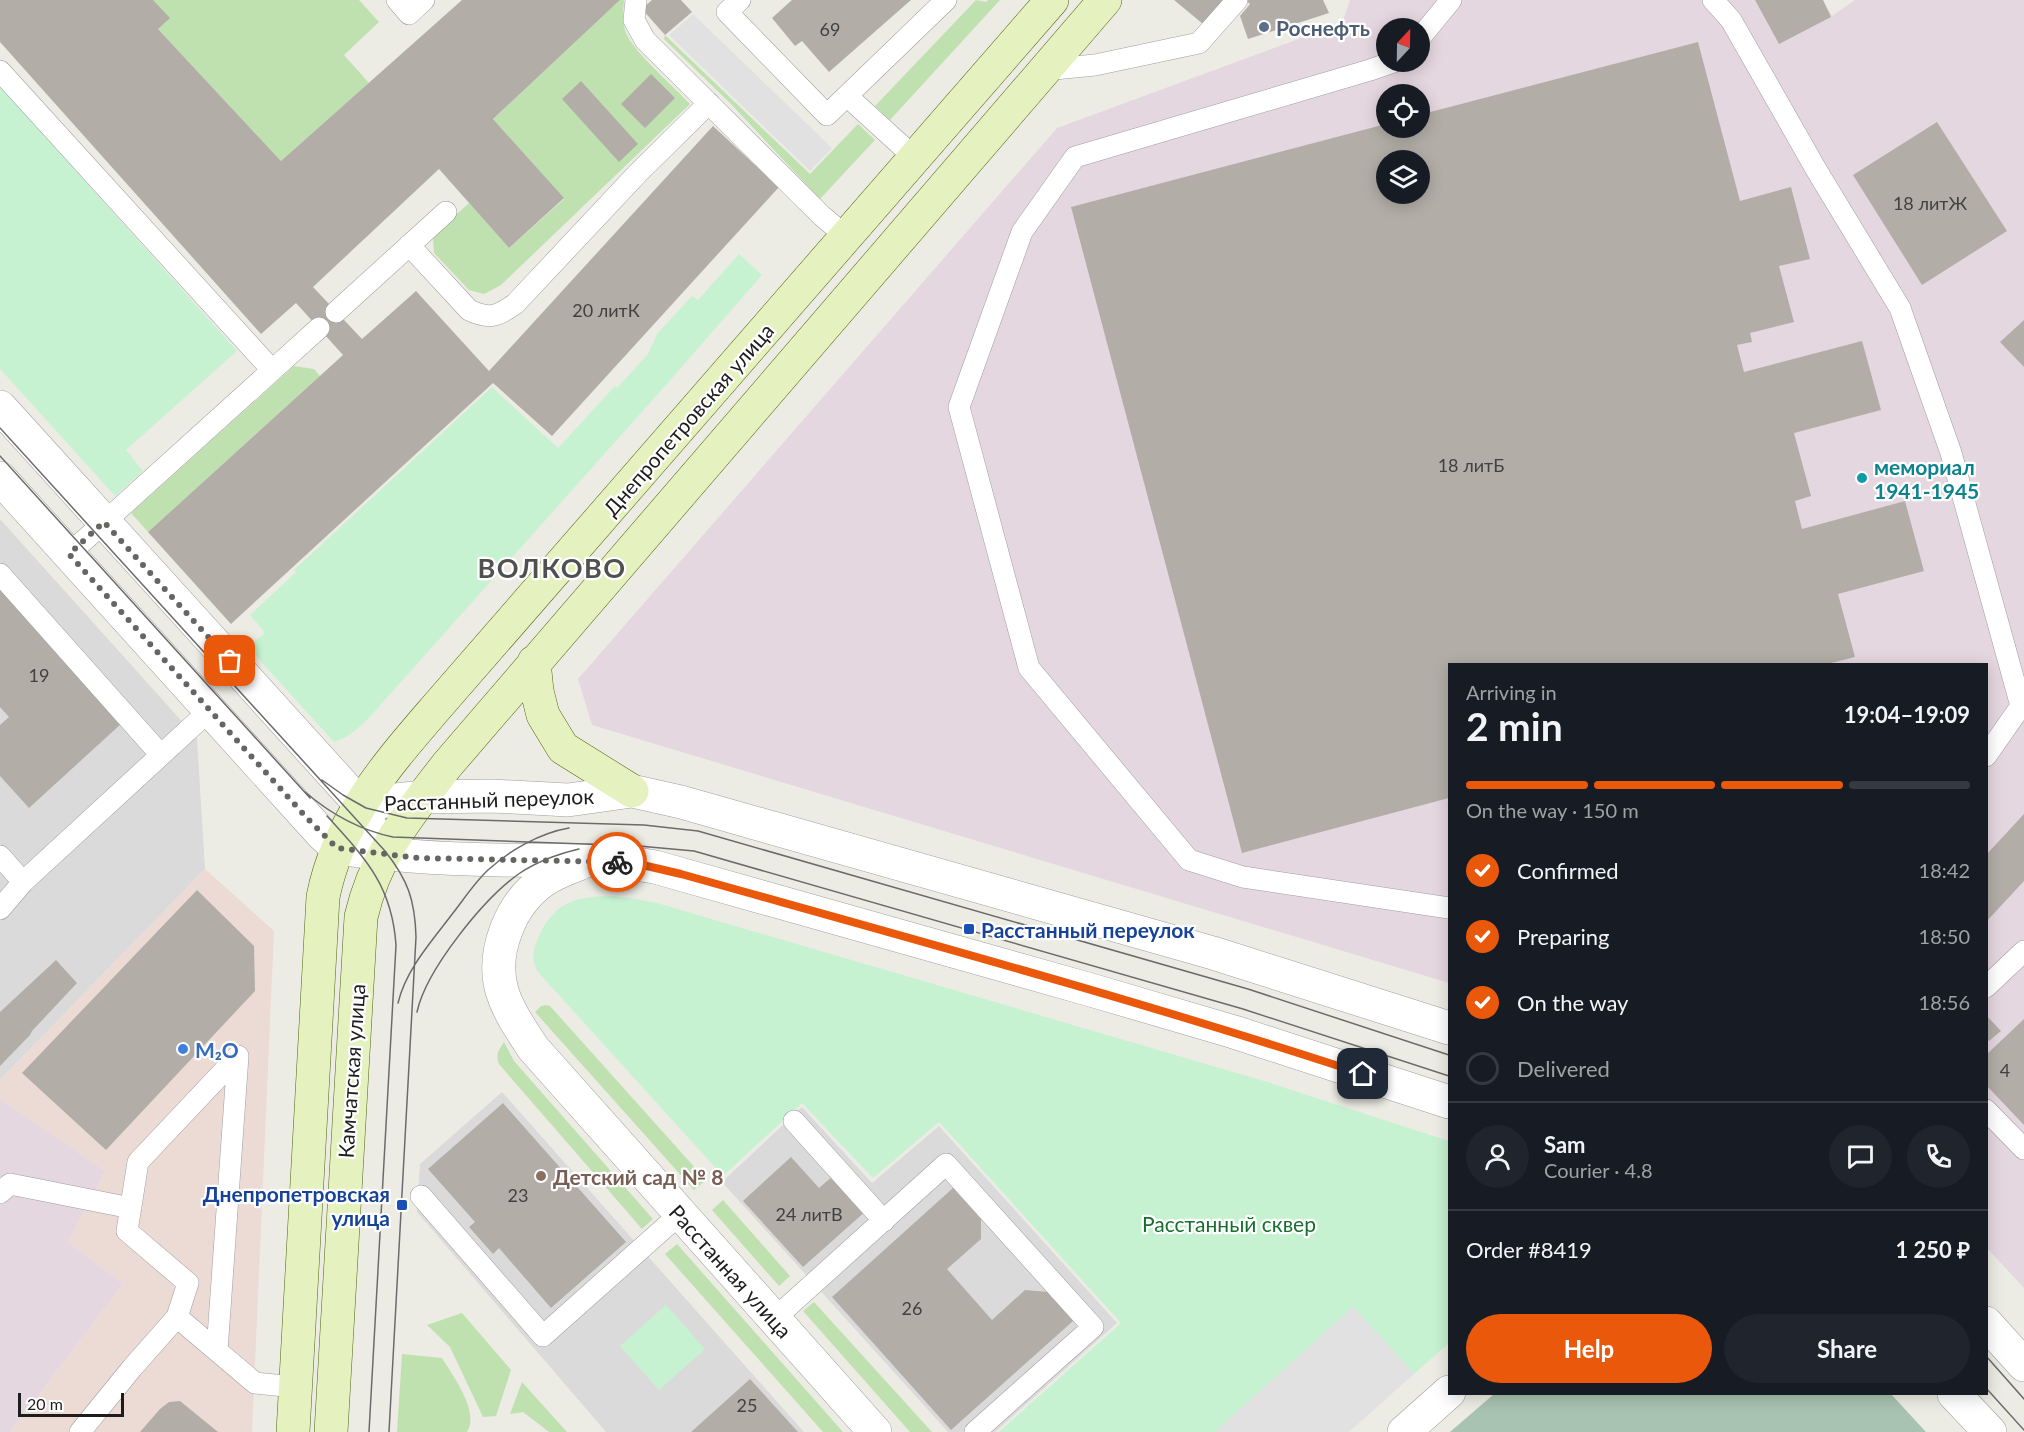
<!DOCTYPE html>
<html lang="en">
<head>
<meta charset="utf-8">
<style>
	:root { --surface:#171b24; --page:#20242c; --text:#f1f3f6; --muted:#9ea1a6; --line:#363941; --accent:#ea580c }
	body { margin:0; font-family:Lato,sans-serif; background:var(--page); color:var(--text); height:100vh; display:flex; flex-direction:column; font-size:22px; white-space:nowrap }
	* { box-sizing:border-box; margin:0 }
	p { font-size:20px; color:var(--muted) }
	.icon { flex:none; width:33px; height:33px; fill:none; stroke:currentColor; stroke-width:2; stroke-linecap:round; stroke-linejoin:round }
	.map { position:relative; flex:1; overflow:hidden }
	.sheet { position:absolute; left:1448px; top:663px; width:540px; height:732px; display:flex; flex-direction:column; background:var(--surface); border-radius:0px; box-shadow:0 3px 15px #0003 }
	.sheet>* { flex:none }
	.needle { width:39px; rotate:22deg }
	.controls { position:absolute; left:1376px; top:18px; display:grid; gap:12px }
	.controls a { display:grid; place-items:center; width:54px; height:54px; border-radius:50%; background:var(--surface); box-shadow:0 3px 15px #0003; font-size:30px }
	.scale { position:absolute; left:18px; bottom:15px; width:106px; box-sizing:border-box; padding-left:6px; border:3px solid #1d1d1d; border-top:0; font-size:16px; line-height:21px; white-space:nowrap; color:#1d1d1d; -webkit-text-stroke:4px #fff; paint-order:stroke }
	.pin { position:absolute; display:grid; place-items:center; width:51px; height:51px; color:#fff; margin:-26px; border-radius:12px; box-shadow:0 3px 9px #0006 }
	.courier { position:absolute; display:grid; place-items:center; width:60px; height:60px; margin:-30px; border:4px solid #ea580c; border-radius:50%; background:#fff; color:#222; box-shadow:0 2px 8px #0007 }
	.summary em { font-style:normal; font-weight:700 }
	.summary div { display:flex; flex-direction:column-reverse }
	.summary { display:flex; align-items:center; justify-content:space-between; height:102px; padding:0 18px }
	h1 { font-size:39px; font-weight:700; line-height:45px }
	.bar { display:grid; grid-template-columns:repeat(4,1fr); gap:9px 6px; align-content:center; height:72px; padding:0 18px }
	.bar i { height:8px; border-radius:4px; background:var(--line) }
	.bar .current { background:var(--accent) }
	.bar p { grid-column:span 4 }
	.line { display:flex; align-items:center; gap:15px; padding:0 18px; border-top:2px solid var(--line) }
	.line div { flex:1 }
	.round { display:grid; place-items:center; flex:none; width:63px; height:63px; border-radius:32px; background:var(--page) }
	ol { padding:0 18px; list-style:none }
	li { display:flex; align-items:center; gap:18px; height:66px }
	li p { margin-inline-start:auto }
	li .icon { padding:6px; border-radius:50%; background:var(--accent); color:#fff; stroke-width:4 }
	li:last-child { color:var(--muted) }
	li i { width:33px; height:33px; border:3px solid var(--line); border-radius:50% }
	.cta { display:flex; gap:12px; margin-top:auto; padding:12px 18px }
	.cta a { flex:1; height:69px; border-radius:36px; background:var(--accent); color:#fff; font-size:24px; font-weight:700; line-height:69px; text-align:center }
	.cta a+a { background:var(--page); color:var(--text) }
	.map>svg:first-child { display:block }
	.residential { fill:#dbdada }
	.commercial { fill:#ecdad5 }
	.industrial { fill:#e5d7e0; fill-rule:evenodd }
	.grass { fill:#bfe1b0 }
	.cemetery { fill:#a8c3b1 }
	.park { fill:#c6f2d2 }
	.parking { fill:#e1e1e1 }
	.building { fill:#b2aea7; fill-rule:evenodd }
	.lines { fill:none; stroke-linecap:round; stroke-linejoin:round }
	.service-casing { stroke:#9e9e9e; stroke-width:22 }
	.minor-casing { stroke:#9e9e9e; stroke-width:34 }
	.tertiary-casing { stroke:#9e9e9e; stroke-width:34 }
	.secondary-casing { stroke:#4e6612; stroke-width:34 }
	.service { stroke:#fff; stroke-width:21 }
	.minor { stroke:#fff; stroke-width:33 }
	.tertiary { stroke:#fff; stroke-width:33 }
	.secondary { stroke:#e5f1be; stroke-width:33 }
	.tram { stroke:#6b6b6b; stroke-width:1.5 }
	.done { stroke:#666563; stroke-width:6; stroke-dasharray:0 10.8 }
	.route { stroke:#ea580c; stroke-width:8 }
	.service-dot { fill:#5c6f8a; stroke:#fff; stroke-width:2 }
	.culture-dot { fill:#0f9aa8; stroke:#fff; stroke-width:2 }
	.transit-dot { fill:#1a4fb4; stroke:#fff; stroke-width:2 }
	.shop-dot { fill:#3f7fe0; stroke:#fff; stroke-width:2 }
	.education-dot { fill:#8d6e63; stroke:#fff; stroke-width:2 }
	.labels { text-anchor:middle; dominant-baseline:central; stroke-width:4.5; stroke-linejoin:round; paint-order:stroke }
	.number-label { font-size:18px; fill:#424140 }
	.service-label { font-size:21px; font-weight:bold; fill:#4e5e75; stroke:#fff; text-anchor:start }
	.street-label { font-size:21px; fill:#1d1d1d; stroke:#fff }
	.culture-label { font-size:21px; font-weight:bold; fill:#0d838f; stroke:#fff; text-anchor:start }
	.transit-label { font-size:21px; font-weight:bold; fill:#164399; stroke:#fff; text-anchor:start }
	.shop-label { font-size:21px; font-weight:bold; fill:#366cbe; stroke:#fff; text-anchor:start }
	.education-label { font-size:21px; font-weight:bold; fill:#785e54; stroke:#fff; text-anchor:start }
	.park-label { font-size:21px; fill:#186e2f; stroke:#fff }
	.district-label { font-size:27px; font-weight:bold; letter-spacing:1.5px; fill:#505050; stroke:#fff }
</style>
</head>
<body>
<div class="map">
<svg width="2024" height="1432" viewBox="0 0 2024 1432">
	<rect width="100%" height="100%" fill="#edece4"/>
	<path class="residential" d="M 0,519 L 197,738 L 205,869 L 0,1080 Z
		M 502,1092 L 804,1432 L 606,1432 L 417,1212 L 420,1164 Z
		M 802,1107 L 872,1183 L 939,1126 L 1117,1323 L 995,1432 L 948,1432 L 722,1182 Z"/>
	<path class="commercial" d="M 205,869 L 274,931 L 252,1432 L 10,1432 L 123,1284 L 68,1242 L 105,1171 L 0,1099 L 0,1080 Z"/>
	<path class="industrial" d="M 1350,0 L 1823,0 L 1832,16 L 1855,0 L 2024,0 L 2024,1288 L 1986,1247 L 1986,664 L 1449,664 L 1449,983 L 592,725 L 578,679 L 1057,128 L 1342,23 ZM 1386,28 L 1419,28 L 1419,62 L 1386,62 ZM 1386,94 L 1419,94 L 1419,128 L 1386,128 ZM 1386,160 L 1419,160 L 1419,194 L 1386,194 Z
		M 0,1099 L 105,1171 L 68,1242 L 123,1284 L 10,1432 L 0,1432 Z"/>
	<path class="grass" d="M 153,0 L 359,0 L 379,22 L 344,55 L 369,83 L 281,161 L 158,29 Z
		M 620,0 L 624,0 C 623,11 622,23 626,33 C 633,51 675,88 690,104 L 501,285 L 484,294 L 469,290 L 434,253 L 433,235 L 469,203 L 509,248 L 564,199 L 493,119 Z
		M 976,0 L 986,2 L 988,0 L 1000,0 L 890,120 L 875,106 Z
		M 665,35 L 810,174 L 858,124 L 875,140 L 820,199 L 730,103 L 664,39 Z
		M 294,366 L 314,369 L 320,376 L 148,532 L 131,513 Z
		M 546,1005 L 550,1006 L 706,1180 L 694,1190 L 535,1012 L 541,1006 Z
		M 504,1042 L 514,1061 L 653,1219 L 642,1229 L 499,1064 C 495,1054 499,1050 504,1042 Z
		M 723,1200 L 790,1276 L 779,1286 L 712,1210 Z
		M 677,1244 L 843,1432 L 823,1432 L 665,1254 Z
		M 814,1302 L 932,1432 L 910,1432 L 803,1311 Z
		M 462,1313 L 511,1370 L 496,1416 L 483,1417 L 450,1347 L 427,1325 Z
		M 402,1354 L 442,1358 C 453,1376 480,1412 467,1432 L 397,1432 Z
		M 522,1382 L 567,1432 L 549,1432 L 523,1412 L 510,1414 Z"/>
	<path class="cemetery" d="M 1494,1394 L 1891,1394 L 1926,1432 L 1450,1432 Z"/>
	<path class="park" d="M 0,86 L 237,351 L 126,450 L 143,471 L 115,496 L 0,369 Z
		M 739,254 L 762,275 L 673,377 L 392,692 C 375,710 358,735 334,742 L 248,647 L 265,633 L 250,615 L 296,572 L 294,570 L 492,387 L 558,448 L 615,386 L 617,388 L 648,354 L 657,334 L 692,296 L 698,300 Z
		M 611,896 L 630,898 L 657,903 L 1264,1081 L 1449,1141 L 1449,1343 L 1414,1374 L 1353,1307 L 1215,1432 L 999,1432 L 1121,1323 L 939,1122 L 873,1178 L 802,1103 L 723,1176 L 537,971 C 531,957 533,949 539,936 C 555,901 576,897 611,896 Z
		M 666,1305 L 705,1349 L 659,1390 L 620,1346 Z"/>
	<path class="parking" d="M 693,14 L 832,148 L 810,171 L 669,35 Z
		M 1353,1307 L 1414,1374 L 1349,1432 L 1215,1432 Z"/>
	<path class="building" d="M 0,0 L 153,0 L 170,18 L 158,29 L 281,161 L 462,0 L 620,0 L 493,119 L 564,198 L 509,248 L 439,169 L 313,287 L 362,339 L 416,291 L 489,371 L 713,126 L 779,187 L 552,436 L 493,383 L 231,624 L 148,532 L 343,355 L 296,303 L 261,334 L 0,42 Z
		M 652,0 L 681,0 L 692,12 L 665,35 L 642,9 Z
		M 792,0 L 911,0 L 829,72 L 802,41 L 795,46 L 772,18 Z
		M 1174,0 L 1223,0 L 1203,24 Z
		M 1245,0 L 1323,0 L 1329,13 L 1248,39 L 1240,16 L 1250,4 Z
		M 1755,0 L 1823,0 L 1831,17 L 1779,44 Z
		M 1698,42 L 1740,201 L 1791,187 L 1810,259 L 1779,266 L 1794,322 L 1750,333 L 1752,342 L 1737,345 L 1744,372 L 1862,341 L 1881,410 L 1794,433 L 1811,496 L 1795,501 L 1802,529 L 1905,501 L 1924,571 L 1838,594 L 1855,657 L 1827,664 L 1449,664 L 1449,798 L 1242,853 L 1071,207 L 1386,124 L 1386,128 L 1419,128 L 1419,115 ZM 1386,160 L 1419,160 L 1419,194 L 1386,194 Z
		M 651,74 L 675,98 L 645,128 L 621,104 Z
		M 581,81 L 638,144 L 619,162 L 562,99 Z
		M 1937,122 L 2007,231 L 1922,285 L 1853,175 Z
		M 2024,320 L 2024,367 L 2000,342 Z
		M 0,588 L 122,723 L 29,808 L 0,776 L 0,725 L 9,717 L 0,707 Z
		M 2024,814 L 2024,881 L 1986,922 L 1986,855 Z
		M 197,890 L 254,946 L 255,991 L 106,1150 L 22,1073 Z
		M 56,960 L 77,983 L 32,1031 L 30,1035 L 0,1066 L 0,1012 Z
		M 1986,1015 L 2001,1031 L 1989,1041 L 1986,1038 Z
		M 2024,1019 L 2024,1125 L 1986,1085 L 1986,1055 Z
		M 503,1103 L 626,1242 L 551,1308 L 499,1248 L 493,1254 L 469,1227 L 475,1222 L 428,1169 Z
		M 791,1157 L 819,1188 L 834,1175 L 867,1210 L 803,1267 L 743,1201 Z
		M 953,1188 L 981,1219 L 981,1239 L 947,1269 L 992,1320 L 1025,1290 L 1048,1292 L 1073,1321 L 951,1430 L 832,1297 Z
		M 750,1379 L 798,1432 L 691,1432 Z
		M 180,1401 L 218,1432 L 140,1432 L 160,1409 L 169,1402 Z"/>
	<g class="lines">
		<defs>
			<path id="service" d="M 397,0 L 409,14 L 424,0
				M 636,0 L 634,20 L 645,40 L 822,216 L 847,237
				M 740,0 L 727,12 L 827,115 L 946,0
				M 1713,0 L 1731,20 L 1817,171 L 1900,308 L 1951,453 L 2021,706 L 1986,756
				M 1419,39 L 1451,0
				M 1393,62 L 1370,70 L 1075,157 L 1022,232 L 959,407 L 1029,668 L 1189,860 L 1243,877 L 1449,908
				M 1044,70 L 1095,65 L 1199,43 L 1237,0
				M 0,71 L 272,370
				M 847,96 L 915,158
				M 409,245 L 469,310 C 490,320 498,316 515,304 L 638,173 L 709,103
				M 336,312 L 446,212
				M 69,554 L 319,328
				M 0,574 L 161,755
				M 0,856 L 23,882
				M 0,909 L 23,882 L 210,710
				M 1986,987 L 2024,951
				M 1986,1110 L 2024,1149
				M 794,1121 L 884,1221
				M 0,1193 L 10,1184 L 131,1208
				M 421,1196 L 543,1336 L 680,1214
				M 177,1317 L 188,1283 L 127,1231 L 138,1162 L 238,1056 L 217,1351
				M 774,1319 L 946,1164 L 1093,1327 L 975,1432
				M 80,1432 L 132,1368 L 177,1317 L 255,1383 L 295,1387"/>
			<path id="minor" d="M 0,407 L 360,804 L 383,854
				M 360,804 L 423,797 L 492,796 L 568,800 L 632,791 L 681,802 L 1213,953 L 1449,1028
				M 337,848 C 391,856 444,859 498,860 C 551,861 603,857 655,867 L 1091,990 L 1234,1032 L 1449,1102
				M 581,863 C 568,868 554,873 543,881 C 510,904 491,953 502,991 C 508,1011 522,1031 533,1048 L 875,1432
				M 1986,1323 L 2024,1365
				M 1954,1394 L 1990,1432
				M 1404,1432 L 1449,1392"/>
			<path id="tertiary" d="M 0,478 L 322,834 L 337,848"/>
			<path id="secondary" d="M 534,662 L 537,691 L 543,715 L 563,748 L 632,791
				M 293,1432 L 323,897 C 338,821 385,767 434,710 L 1052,0
				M 331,1432 L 361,917 C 376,853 408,816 447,765 L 1105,0"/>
		</defs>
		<use href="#service" class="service-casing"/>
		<use href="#minor" class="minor-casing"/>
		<use href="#tertiary" class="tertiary-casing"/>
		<use href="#secondary" class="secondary-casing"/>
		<use href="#service" class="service"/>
		<use href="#minor" class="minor"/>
		<use href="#tertiary" class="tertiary"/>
		<use href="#secondary" class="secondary"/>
		<path class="tram" d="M 0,428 L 385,851 C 408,880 415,900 416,937 L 389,1432
			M 0,456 L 310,798
			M 322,780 L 343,795 L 366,808 L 407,818 L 644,825 L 698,831 L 1248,989 L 1449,1055
			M 305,792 C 332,815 359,830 393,837 L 639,846 L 694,851 L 1243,1009 L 1449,1076
			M 327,816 C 365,858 392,885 396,945 L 369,1432
			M 398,1003 C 406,969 432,941 453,913 C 464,899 475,882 488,870 C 510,850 540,833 569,828
			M 417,1012 C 426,970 484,898 520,873 C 538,861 558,854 579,849
			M 1986,1356 L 2024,1399
			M 1986,1388 L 2024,1430"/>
	</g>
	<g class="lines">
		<path class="done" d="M 230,661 L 104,522 L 69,554 L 306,817 L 337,848 L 418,858 L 617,862"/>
		<path class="route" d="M 617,862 L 634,863 L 681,874 C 909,938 1138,1000 1363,1074"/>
	</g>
	<circle class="service-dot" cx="1264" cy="27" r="6"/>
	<circle class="culture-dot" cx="1862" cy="478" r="6"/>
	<g class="transit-dot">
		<rect x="963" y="923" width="12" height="12" rx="3"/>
		<rect x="396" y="1199" width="12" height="12" rx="3"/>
	</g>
	<circle class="shop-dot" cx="183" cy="1049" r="6"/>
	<circle class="education-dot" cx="541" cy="1176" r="6"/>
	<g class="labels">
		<g class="number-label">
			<text x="830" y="29">69</text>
			<text x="1930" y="203">18 литЖ</text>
			<text x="606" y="310">20 литК</text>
			<text x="1471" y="465">18 литБ</text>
			<text x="39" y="675">19</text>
			<text x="2005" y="1070">4</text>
			<text x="518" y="1195">23</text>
			<text x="809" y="1214">24 литВ</text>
			<text x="912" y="1308">26</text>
			<text x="747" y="1405">25</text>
		</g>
		<g class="service-label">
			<text x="1276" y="27">Роснефть</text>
		</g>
		<g class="street-label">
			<text transform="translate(688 419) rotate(-49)">Днепропетровская улица</text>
			<text transform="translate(489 799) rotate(-2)">Расстанный переулок</text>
			<text transform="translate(351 1071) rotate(-86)">Камчатская улица</text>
			<text transform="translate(731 1271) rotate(48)">Расстанная улица</text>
		</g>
		<g class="culture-label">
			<text x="1874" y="466">мемориал<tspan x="1874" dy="24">1941-1945</tspan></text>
		</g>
		<g class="transit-label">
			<text x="981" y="929">Расстанный переулок</text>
			<text x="390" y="1193" text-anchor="end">Днепропетровская<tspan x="390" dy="24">улица</tspan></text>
		</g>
		<g class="shop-label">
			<text x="195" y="1049">М₂O</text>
		</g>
		<g class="education-label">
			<text x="553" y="1176">Детский сад № 8</text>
		</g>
		<g class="park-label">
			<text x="1229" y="1223">Расстанный сквер</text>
		</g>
		<g class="district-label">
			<text x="552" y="567">ВОЛКОВО</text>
		</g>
	</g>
</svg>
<div class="controls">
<a><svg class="needle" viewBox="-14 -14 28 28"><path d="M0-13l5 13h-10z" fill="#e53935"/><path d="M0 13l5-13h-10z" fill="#9ea1a6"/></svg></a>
<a><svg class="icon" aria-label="locate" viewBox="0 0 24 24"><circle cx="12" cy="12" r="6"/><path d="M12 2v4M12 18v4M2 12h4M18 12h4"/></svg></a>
<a><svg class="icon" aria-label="layers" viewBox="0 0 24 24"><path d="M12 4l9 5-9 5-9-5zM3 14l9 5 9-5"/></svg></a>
</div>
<div class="scale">20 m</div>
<div class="pin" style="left:230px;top:661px;background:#ea580c"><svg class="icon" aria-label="bag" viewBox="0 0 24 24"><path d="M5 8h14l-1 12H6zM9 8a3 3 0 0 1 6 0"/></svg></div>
<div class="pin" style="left:1363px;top:1074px;background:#1f2937"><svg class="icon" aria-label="home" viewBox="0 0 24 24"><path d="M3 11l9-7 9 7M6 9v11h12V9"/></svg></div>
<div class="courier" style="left:617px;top:862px"><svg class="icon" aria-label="bike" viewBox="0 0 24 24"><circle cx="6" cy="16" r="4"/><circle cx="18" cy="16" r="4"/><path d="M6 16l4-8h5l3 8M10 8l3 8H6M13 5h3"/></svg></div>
<section class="sheet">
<div class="summary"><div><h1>2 min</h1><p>Arriving in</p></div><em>19:04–19:09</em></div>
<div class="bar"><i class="current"></i><i class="current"></i><i class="current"></i><i></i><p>On the way · 150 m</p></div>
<ol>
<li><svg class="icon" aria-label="check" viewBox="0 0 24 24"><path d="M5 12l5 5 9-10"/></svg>Confirmed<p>18:42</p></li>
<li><svg class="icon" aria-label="check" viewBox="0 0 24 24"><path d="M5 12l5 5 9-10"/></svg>Preparing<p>18:50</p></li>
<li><svg class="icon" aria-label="check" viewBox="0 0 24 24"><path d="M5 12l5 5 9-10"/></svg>On the way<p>18:56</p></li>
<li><i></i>Delivered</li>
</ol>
<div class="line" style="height:108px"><a class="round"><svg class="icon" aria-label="person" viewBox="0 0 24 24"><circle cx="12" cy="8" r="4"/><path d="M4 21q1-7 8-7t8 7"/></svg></a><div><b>Sam</b><p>Courier · 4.8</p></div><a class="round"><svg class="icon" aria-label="chat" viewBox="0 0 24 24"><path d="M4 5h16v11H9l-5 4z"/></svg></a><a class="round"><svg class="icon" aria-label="phone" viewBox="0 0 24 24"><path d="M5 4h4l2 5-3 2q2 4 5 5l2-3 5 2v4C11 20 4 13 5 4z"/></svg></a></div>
<div class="line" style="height:78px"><div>Order #8419</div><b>1 250 ₽</b></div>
<div class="cta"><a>Help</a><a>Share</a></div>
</section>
</div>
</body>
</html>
